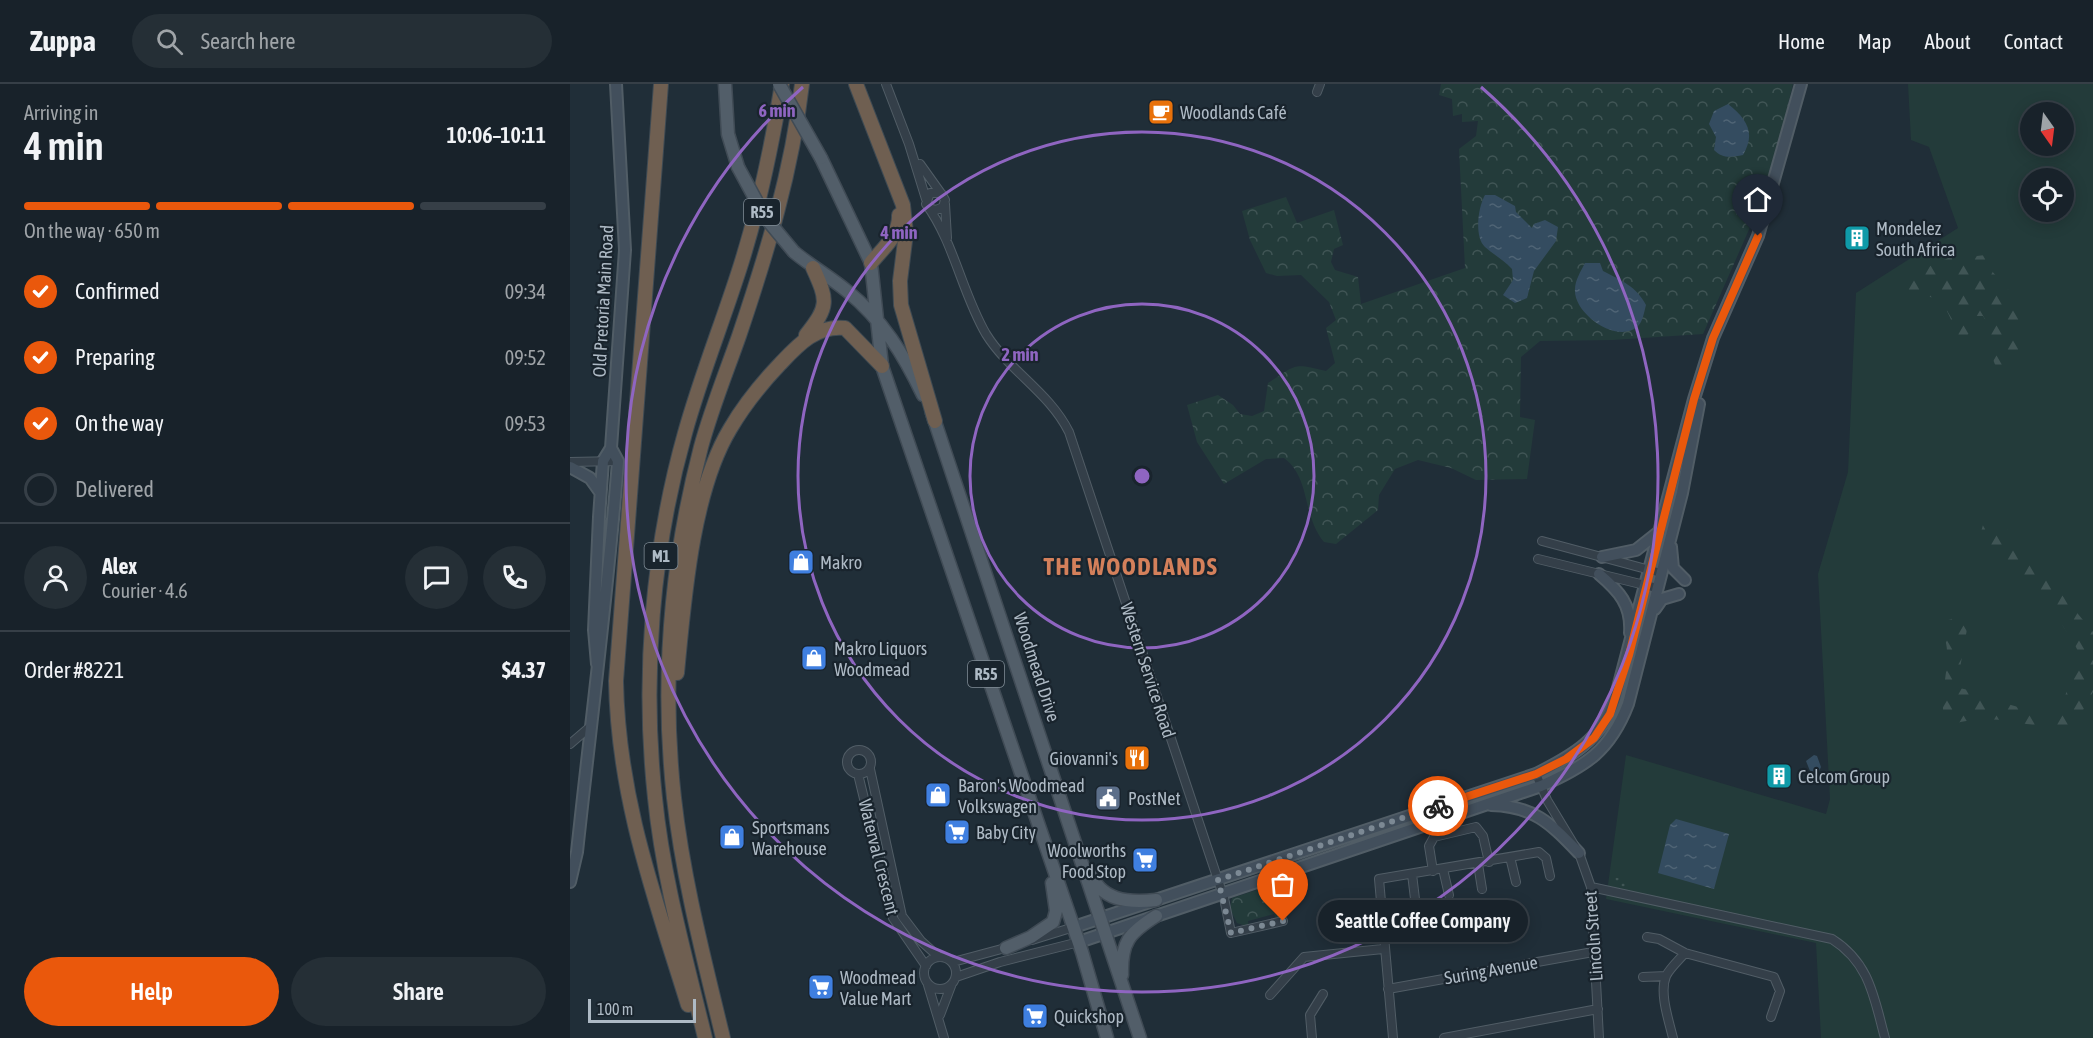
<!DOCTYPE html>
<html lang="en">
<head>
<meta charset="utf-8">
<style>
	:root { --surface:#18222a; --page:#252f36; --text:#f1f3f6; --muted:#9fa4a8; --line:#363f47; --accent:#ea580c }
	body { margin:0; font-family:"Asap Condensed",sans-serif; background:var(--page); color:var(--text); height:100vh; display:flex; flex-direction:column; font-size:22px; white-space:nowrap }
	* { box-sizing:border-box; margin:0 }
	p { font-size:20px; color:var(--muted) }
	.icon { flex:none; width:33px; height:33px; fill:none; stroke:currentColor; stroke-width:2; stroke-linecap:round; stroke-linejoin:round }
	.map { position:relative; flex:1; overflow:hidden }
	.side { display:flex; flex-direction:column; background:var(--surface); width:570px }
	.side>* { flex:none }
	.needle { width:39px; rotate:166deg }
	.tools { position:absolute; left:1450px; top:18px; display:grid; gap:12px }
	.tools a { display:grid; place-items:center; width:54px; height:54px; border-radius:50%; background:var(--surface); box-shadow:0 3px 15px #0003,0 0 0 2px var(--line); font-size:30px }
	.scale { position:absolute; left:18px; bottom:15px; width:108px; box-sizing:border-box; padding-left:6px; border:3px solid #aebac5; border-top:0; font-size:16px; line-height:21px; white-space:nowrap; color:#aebac5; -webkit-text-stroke:4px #19242d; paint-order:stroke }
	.pin { position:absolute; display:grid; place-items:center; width:51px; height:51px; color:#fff; margin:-62px -26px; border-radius:50% 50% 50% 0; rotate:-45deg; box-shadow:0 0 6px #0007 }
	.pin .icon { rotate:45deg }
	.courier { position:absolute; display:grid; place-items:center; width:60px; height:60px; margin:-30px; border:4px solid #ea580c; border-radius:50%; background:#fff; color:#222; box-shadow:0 2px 8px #0007 }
	.bubble { position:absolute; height:42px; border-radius:21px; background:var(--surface); box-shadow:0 3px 15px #0003,0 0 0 2px var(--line); font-size:20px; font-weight:600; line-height:42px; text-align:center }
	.overview em { font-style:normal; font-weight:600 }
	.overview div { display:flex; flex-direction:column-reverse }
	.overview { display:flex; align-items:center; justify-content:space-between; height:102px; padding:0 24px }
	h1 { font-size:39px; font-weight:600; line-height:45px }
	.bar { display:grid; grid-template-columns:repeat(4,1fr); gap:9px 6px; align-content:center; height:72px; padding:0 24px }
	.bar i { height:8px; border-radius:4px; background:var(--line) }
	.bar .active { background:var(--accent) }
	.bar p { grid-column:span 4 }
	.line { display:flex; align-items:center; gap:15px; padding:0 24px; border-top:2px solid var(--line) }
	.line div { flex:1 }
	.round { display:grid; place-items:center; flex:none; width:63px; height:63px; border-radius:32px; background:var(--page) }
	ol { padding:0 24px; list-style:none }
	li { display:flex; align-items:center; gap:18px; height:66px }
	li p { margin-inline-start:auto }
	li .icon { padding:6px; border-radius:50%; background:var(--accent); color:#fff; stroke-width:4 }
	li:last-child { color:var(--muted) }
	li i { width:33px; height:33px; border:3px solid var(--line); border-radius:50% }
	.action { display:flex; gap:12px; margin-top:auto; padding:12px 24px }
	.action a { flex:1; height:69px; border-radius:36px; background:var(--accent); color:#fff; font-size:24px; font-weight:600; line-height:69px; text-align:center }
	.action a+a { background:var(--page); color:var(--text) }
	header { display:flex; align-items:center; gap:36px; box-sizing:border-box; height:84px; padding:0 30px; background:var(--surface); border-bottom:2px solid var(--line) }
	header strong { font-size:28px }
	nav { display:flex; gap:33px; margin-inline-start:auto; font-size:21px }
	.search { width:420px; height:54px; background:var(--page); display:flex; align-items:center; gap:15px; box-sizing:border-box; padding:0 21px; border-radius:33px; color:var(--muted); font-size:22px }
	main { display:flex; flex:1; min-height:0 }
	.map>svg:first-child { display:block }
	.grass { fill:#233b3a; fill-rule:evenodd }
	.forest { fill:url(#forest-firs) }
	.park { fill:url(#park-crowns) }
	.garden { fill:url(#garden-dots) }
	.water { fill:url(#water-ripples) }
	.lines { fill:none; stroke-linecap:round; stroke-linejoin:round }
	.street-casing { stroke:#515d66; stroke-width:10 }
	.secondary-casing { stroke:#515d66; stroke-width:14 }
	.primary-casing { stroke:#404b55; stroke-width:15 }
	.highway-casing { stroke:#3e4a53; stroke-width:16 }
	.street { stroke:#343f49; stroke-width:8 }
	.secondary { stroke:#424f5c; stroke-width:10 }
	.primary { stroke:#525e69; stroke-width:12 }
	.highway { stroke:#6f5f51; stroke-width:14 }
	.primary-bridge-casing { stroke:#404b55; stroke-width:15; stroke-linecap:butt }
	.primary-bridge { stroke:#525e69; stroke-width:12 }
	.done { stroke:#7c8994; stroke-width:6; stroke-dasharray:0 10.8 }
	.route { stroke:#ea580c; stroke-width:8 }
	.ring { fill:none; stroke:#8f65c1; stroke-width:3 }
	.labels { text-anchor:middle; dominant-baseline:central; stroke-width:4.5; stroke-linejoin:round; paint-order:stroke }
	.shield { fill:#19242d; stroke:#818d97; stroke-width:1.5 }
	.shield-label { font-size:16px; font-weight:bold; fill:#aebac5 }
	.poi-label { font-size:18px; fill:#aebac5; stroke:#19242d; text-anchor:start }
	.street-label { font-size:18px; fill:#aebac5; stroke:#19242d }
	.district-label { font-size:24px; font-weight:bold; letter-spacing:1.5px; fill:#d4805b; stroke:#19242d }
	.centre { fill:#8f65c1; stroke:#19242d; stroke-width:3 }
	.ring-label { font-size:18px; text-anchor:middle; font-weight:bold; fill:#8f65c1; stroke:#19242d; stroke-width:4.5; stroke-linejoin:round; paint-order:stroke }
</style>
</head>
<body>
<header>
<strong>Zuppa</strong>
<div class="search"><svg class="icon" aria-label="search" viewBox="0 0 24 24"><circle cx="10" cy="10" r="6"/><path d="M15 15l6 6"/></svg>Search here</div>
<nav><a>Home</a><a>Map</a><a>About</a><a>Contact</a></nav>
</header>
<main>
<section class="side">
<div class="overview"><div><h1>4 min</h1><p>Arriving in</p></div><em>10:06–10:11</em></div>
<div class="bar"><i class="active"></i><i class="active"></i><i class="active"></i><i></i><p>On the way · 650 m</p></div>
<ol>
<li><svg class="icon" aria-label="check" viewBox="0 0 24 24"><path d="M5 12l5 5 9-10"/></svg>Confirmed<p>09:34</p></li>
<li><svg class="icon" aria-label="check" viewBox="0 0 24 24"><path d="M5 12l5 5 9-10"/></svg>Preparing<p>09:52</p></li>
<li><svg class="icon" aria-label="check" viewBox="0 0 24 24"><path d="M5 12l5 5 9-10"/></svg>On the way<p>09:53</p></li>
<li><i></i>Delivered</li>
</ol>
<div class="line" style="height:108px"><a class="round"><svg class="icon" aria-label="person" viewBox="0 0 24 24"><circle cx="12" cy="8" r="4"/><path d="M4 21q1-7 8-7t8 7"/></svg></a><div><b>Alex</b><p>Courier · 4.6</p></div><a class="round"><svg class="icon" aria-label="chat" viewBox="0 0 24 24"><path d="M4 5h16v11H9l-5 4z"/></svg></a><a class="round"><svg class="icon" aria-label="phone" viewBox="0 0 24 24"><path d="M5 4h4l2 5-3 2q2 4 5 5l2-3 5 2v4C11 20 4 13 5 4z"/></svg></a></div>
<div class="line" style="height:78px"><div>Order #8221</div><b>$4.37</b></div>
<div class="action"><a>Help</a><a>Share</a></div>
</section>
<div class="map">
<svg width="1523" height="954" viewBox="0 0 1523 954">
	<defs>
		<pattern id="forest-firs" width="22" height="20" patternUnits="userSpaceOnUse" patternTransform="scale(1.5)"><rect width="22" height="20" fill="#233b3a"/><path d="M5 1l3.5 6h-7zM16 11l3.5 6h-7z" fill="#405555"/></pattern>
		<pattern id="park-crowns" width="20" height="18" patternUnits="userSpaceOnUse" patternTransform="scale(1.5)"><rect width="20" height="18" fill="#233b3a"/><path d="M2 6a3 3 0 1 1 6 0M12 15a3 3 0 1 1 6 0" fill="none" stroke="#405555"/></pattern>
		<pattern id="garden-dots" width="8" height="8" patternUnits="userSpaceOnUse" patternTransform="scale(1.5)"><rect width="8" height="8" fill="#233b3a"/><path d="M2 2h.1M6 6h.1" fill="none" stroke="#405555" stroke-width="1.8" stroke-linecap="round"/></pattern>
		<pattern id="water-ripples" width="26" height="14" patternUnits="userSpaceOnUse" patternTransform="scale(1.5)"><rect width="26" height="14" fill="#344c60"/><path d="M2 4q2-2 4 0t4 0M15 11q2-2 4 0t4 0" fill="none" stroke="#4f6475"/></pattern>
	</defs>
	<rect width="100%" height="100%" fill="#202e38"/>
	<path class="grass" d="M 1338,0 L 1523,0 L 1523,954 L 1251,954 L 1246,859 L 1036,815 L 1056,671 L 1256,730 L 1260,715 L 1248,490 L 1278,388 L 1286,209 L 1388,144 L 1359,63 L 1341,56 ZM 1461,28 L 1494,28 L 1494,62 L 1461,62 ZM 1461,94 L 1494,94 L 1494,128 L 1461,128 Z"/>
	<path class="forest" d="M 1390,169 L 1399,173 L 1415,171 L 1421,175 L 1421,186 L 1455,225 L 1450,261 L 1436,291 C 1414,281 1425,248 1413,232 L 1402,232 L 1401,248 L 1395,253 L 1389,252 C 1383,242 1378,224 1369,217 C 1353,205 1345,224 1328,196 Z
		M 1421,437 L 1430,437 L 1434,441 L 1523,548 L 1523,608 L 1502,646 C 1455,644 1431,627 1382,640 L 1374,635 C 1370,611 1378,591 1377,567 C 1377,556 1371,549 1373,538 L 1384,534 L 1391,536 L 1397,545 L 1388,595 L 1390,604 C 1410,608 1473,639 1489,623 C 1495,617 1497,604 1500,597 C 1503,590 1508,583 1512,577 C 1499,538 1445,486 1415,456 L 1411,448 L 1413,441 Z"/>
	<path class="park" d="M 871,0 L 1223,0 L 1199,100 L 1133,250 L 1042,256 L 970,257 L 951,273 L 950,333 L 965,336 L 957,395 L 906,396 L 881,384 L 848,376 L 825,385 L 809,411 L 808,426 L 766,460 L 754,458 C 732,432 741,394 714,374 L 696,375 L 654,400 L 627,358 L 617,321 L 648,311 L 663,321 L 670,330 L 682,332 L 694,327 L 698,299 C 728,280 722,279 756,287 L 765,279 L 756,244 L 766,236 L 759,218 L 731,191 L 707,192 L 696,189 L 680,156 L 672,127 L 716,113 L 727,139 L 764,126 L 773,161 L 764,165 L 761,178 L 765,186 L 788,193 L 791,220 L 895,184 L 889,65 L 906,52 L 908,37 L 892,38 L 892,30 L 883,32 L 882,15 L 869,11 Z
		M 702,801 L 706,816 L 701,817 L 704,829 L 712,827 L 714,834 L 706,835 L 704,830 L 678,837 L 679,843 L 667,839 L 660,825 L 662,814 Z"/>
	<path class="garden" d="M 1042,793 L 1054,795 L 1062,800 L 1057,803 L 1047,802 L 1041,797 Z"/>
	<path class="water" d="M 1158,20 C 1177,35 1186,49 1173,71 C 1161,73 1153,75 1144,66 L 1146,53 L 1139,40 L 1144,27 Z
		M 915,111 L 925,111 L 945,122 L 946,128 L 962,144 L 964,140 L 975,136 L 988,143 L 986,157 L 964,187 L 957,214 L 945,219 L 933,211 L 943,196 L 942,185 C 934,176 924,171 915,163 C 904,153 908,123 915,111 Z
		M 1015,179 L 1030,179 L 1033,187 C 1052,197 1066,202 1076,221 C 1074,228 1073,238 1067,243 C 1046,260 1003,229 1005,205 C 1005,196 1011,187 1015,179 Z
		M 1244,671 L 1247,672 L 1251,683 L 1247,691 L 1240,687 L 1236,677 Z
		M 1106,735 L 1159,750 L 1144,805 L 1088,789 L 1100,741 Z"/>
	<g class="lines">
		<defs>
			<path id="street" d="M 316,0 L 339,60 L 356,115
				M 747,8 L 750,0
				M 350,80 L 370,108
				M 375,120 L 377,154
				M 359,124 L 366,126 L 373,123 L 375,116 L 371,109 L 360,109 L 356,120 C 384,158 392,209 416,250 C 439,287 479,308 499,348 L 654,814 L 661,849 L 713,837
				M 0,378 L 48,377
				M 972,457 L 1091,489
				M 968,475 L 1087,504
				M 0,660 L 21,642
				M277 678a12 12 0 1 1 24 0a12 12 0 1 1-24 0Z
				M 300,685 L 332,832 L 351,857 L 369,873
				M 288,690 L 323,834 L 356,882
				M 966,690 L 977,716 L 1009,769 L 1021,803 L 1029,954
				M 940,773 L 946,798
				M 908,780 L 912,805
				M 873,785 L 879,811
				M 863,787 L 859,762 L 864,753 L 906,743 L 913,752 L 919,778
				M 842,790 L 845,815
				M 1021,803 L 1262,855 C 1300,879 1304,914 1315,954
				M 1077,853 L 1089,855 L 1115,869 L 1204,893 L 1210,907 L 1201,933
				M 462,856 L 504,843
				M354 889a16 16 0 1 1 32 0a16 16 0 1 1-32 0Z
				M 383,878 L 439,863
				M 386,893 L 430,878 L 509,858
				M 1073,893 L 1096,892
				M 358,901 L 374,954
				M 818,905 L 1023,868
				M 700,911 L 734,873 L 813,865
				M 370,931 L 381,902
				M 742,954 L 740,931 L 753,910
				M 823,954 L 809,795 L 969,768 L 976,774 L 980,792
				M 874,954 L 1028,925
				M 1103,954 C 1099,937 1089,909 1096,892 C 1100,884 1109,876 1115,869"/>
			<path id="secondary" d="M 0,383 L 20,394 L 30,408
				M 1101,463 L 1103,484 L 1115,496
				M 1032,473 L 1066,466 L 1090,447
				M 1029,490 C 1049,507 1062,521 1060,549
				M 1085,525 L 1092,515 L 1109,510
				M 27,580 L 24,546 L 29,433 L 33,377 L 41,364
				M 921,721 C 964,722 980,739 1009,769
				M 0,798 L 7,768 C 21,637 38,508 48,377 L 41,364 L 55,166 L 46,0
				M 504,843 L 966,690 C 1002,672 1031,656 1045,615 L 1124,315 L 1143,254 L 1188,152 L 1231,0
				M 509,858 L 971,702 C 1016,682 1040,667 1058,620 L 1112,409 L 1129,320"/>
			<path id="primary" d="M 155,0 L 158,50 L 168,83
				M 251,74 L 301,179 L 312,282 L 512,868 L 537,954
				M 224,168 C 241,182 260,193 277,207 C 312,235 334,271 353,311
				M 362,329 L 570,954
				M 519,787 C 531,817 557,819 586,816
				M 436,864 L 461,853 L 483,838 L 486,827 L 482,799
				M 552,891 C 551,858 559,849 586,832"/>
			<path id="highway" d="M 91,0 L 46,597 C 48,713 84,811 118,921
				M 286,0 L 333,121 L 336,149 L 330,197 L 331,221 L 365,337
				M 301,179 C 313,164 330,151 329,131
				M 236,251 C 259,222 258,217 243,184
				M 107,589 C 114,516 122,408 160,345 C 174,321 191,300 210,280 C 228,261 246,241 275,244 L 312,282
				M 135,954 C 116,875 93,795 85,714 C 72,594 82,466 115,349 C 131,291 154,235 172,177 C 190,119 202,60 212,0
				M 153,954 C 134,875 113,795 104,714 C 91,596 101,478 131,363 C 141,326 156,289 169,252 C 197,169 222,87 232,0"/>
		</defs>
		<use href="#street" class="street-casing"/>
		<use href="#secondary" class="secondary-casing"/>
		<use href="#primary" class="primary-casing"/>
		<use href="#highway" class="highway-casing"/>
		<use href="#street" class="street"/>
		<use href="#secondary" class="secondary"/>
		<use href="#primary" class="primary"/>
		<use href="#highway" class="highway"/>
		<defs>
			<path id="primary-bridge" d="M 209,0 L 251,74
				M 168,83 L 195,133 L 224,168"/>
		</defs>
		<use href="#primary-bridge" class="primary-bridge-casing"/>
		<use href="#primary-bridge" class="primary-bridge"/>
	</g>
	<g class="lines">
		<path class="done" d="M 713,837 L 661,849 L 648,796 L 868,722"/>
		<path class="route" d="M 868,722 L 966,690 L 996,675 L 1024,654 L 1040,630 L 1059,571 L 1124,315 L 1143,254 L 1188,152"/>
	</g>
	<g class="ring">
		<circle cx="572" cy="392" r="172"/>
		<circle cx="572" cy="392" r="344"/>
		<path d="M911 3A516 516 0 1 1 233 3"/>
	</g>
	<defs>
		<symbol id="cafe-square" viewBox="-11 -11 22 22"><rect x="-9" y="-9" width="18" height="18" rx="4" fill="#e8710a" stroke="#19242d"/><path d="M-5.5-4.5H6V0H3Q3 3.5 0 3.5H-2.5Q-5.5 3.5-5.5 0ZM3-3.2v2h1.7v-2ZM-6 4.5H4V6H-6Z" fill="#fff"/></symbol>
		<symbol id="building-square" viewBox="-11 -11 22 22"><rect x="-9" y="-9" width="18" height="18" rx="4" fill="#0f9aa8" stroke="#19242d"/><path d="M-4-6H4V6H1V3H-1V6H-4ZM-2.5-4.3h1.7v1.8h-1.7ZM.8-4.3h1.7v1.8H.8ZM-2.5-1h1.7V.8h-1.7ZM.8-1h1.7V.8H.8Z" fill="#fff"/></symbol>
		<symbol id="shop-square" viewBox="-11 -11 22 22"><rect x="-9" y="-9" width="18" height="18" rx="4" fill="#3f7fe0" stroke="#19242d"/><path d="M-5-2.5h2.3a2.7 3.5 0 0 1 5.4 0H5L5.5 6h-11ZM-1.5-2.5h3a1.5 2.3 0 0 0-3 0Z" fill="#fff"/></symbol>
		<symbol id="restaurant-square" viewBox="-11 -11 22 22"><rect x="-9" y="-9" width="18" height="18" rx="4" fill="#e8710a" stroke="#19242d"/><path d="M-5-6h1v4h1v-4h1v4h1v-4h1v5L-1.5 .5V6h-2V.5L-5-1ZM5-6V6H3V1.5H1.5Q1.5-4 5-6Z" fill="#fff"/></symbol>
		<symbol id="civic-square" viewBox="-11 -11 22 22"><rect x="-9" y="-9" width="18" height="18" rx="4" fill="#5c6f8a" stroke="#19242d"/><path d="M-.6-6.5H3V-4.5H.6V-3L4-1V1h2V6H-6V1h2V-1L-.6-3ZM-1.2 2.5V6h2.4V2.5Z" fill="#fff"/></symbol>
		<symbol id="supermarket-square" viewBox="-11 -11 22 22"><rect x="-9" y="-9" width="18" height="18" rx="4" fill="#3f7fe0" stroke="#19242d"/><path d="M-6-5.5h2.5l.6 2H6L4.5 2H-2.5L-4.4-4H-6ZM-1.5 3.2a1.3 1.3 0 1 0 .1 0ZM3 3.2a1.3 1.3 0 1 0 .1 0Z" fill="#fff"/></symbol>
	</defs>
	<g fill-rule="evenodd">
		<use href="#cafe-square" x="576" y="13" width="30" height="30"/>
		<use href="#building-square" x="1272" y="139" width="30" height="30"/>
		<use href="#shop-square" x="216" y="463" width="30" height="30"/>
		<use href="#shop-square" x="229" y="559" width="30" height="30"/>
		<use href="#restaurant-square" x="552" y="659" width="30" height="30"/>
		<use href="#building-square" x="1194" y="677" width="30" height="30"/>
		<use href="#shop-square" x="353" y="696" width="30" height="30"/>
		<use href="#civic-square" x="523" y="699" width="30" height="30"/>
		<use href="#supermarket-square" x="372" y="733" width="30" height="30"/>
		<use href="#shop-square" x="147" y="738" width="30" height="30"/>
		<use href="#supermarket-square" x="560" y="761" width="30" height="30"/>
		<use href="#supermarket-square" x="236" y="888" width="30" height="30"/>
		<use href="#supermarket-square" x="450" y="917" width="30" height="30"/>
	</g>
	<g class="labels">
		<g class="shield">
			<rect x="174" y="115" width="36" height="26" rx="4.5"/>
			<rect x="74.5" y="459" width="33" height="26" rx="4.5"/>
			<rect x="398" y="577" width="36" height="26" rx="4.5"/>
		</g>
		<g class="shield-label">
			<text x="192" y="128">R55</text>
			<text x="91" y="472">M1</text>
			<text x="416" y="590">R55</text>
		</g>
		<g class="poi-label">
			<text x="610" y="28">Woodlands Café</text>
			<text x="1306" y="144">Mondelez<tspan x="1306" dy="21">South Africa</tspan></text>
			<text x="250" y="478">Makro</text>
			<text x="264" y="564">Makro Liquors<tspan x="264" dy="21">Woodmead</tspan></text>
			<text x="548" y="674" text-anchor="end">Giovanni's</text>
			<text x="1228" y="692">Celcom Group</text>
			<text x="388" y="701">Baron's Woodmead<tspan x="388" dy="21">Volkswagen</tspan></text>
			<text x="558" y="714">PostNet</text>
			<text x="182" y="743">Sportsmans<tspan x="182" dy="21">Warehouse</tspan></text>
			<text x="406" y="748">Baby City</text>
			<text x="556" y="766" text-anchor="end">Woolworths<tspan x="556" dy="21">Food Stop</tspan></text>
			<text x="270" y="893">Woodmead<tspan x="270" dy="21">Value Mart</tspan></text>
			<text x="484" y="932">Quickshop</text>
		</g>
		<g class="street-label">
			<text transform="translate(33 217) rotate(-87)">Old Pretoria Main Road</text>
			<text transform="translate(467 583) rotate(72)">Woodmead Drive</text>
			<text transform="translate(578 586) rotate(72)">Western Service Road</text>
			<text transform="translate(309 773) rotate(76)">Waterval Crescent</text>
			<text transform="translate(1023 852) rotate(-94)">Lincoln Street</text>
			<text transform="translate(921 886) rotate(-10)">Suring Avenue</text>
		</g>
		<g class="district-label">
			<text x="561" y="482">THE WOODLANDS</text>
		</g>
	</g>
	<circle cx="572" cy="392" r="9" class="centre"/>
	<g class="ring-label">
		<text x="207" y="33">6 min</text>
		<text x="329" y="155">4 min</text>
		<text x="450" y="277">2 min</text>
	</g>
</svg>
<div class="tools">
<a><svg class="needle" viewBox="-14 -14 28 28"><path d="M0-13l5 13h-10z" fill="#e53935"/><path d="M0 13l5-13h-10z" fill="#9fa4a8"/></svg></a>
<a><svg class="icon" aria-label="locate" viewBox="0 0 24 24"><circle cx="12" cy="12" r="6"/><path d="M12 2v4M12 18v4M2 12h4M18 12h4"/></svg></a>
</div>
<div class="scale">100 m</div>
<div class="pin" style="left:713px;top:837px;background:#ea580c"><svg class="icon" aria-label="bag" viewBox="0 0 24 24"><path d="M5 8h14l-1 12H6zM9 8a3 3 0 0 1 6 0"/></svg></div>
<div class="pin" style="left:1188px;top:152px;background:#1f2937"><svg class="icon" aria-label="home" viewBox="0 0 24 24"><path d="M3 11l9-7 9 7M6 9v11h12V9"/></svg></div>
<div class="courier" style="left:868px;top:722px"><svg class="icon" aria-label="bike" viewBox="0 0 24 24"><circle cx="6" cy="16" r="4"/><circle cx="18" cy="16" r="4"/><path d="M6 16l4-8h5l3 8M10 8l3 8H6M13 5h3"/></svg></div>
<div class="bubble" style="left:748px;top:816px;width:210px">Seattle Coffee Company</div>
</div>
</main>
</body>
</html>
